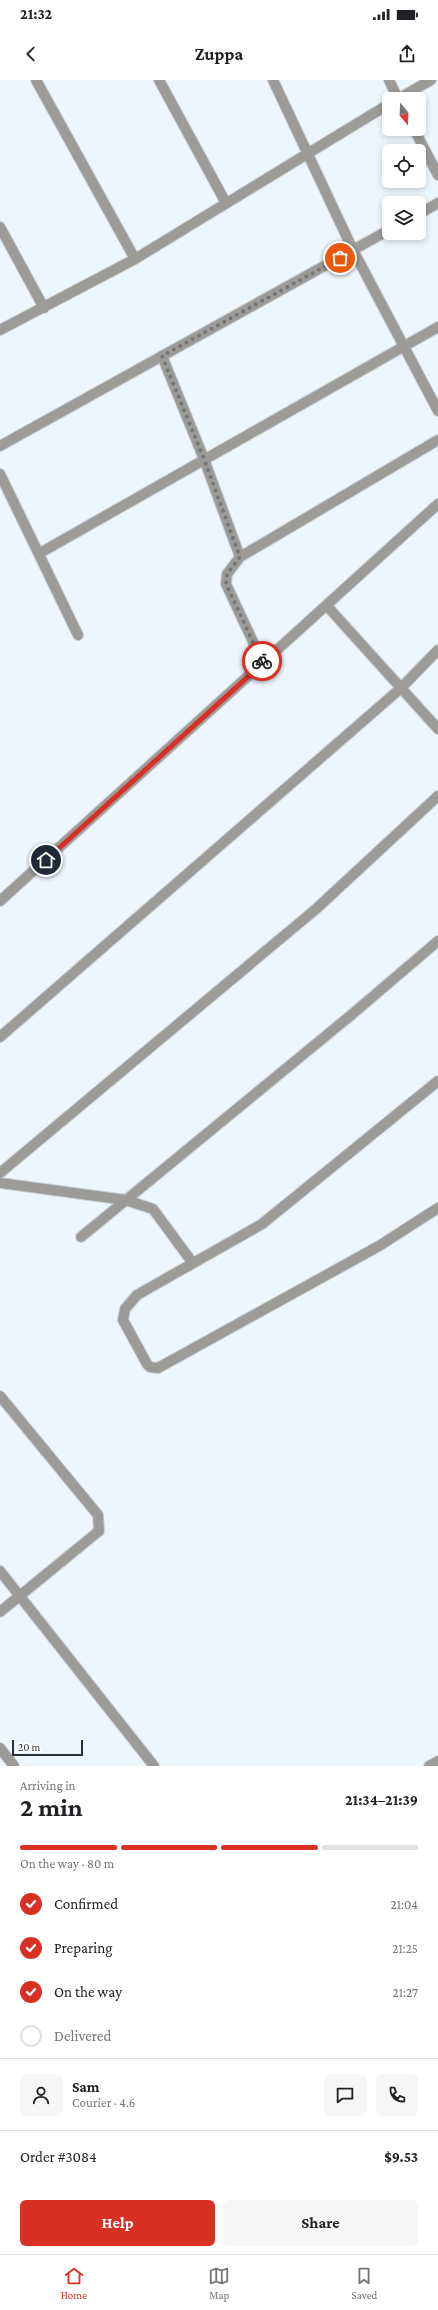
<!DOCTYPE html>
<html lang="en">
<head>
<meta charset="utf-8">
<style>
	:root { --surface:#fff; --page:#f6f6f6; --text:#202124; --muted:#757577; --line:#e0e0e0; --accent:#d93025 }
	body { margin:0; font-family:"Crimson Pro",serif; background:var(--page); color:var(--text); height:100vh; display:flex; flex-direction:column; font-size:15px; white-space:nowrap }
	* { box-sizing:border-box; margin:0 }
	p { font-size:13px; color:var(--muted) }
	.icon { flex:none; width:22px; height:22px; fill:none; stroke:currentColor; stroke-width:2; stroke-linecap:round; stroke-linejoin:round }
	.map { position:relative; height:1686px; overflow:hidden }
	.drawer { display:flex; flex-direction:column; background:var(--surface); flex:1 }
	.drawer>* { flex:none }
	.needle { width:26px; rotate:161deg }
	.controls { position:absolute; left:382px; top:12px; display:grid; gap:8px }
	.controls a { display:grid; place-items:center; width:44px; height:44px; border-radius:6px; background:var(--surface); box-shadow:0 2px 6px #0003; font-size:20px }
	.scale { position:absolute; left:12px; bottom:10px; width:71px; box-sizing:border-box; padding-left:4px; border:2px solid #2d3033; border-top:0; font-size:11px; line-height:14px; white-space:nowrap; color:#2d3033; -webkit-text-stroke:3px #fff; paint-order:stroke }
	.pin { position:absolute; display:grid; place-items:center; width:34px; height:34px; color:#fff; margin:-17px; border:2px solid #fff; border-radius:50%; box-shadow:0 1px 4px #0007 }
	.courier { position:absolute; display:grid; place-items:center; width:40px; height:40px; margin:-20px; border:3px solid #d93025; border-radius:50%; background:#fff; color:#222; box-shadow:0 1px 5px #0007 }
	.overview em { font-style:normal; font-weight:700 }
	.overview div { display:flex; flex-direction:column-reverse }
	.overview { display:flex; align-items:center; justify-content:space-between; height:68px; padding:0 20px }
	h1 { font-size:26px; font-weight:700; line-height:30px }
	.bar { display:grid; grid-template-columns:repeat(4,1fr); gap:6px 4px; align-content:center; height:48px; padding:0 20px }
	.bar i { height:5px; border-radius:3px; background:var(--line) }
	.bar .current { background:var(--accent) }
	.bar p { grid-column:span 4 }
	.line { display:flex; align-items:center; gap:10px; padding:0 20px; border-top:1px solid var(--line) }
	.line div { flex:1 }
	.round { display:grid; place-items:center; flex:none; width:42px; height:42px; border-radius:6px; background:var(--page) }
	ol { padding:0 20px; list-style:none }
	li { display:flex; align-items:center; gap:12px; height:44px }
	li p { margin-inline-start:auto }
	li .icon { padding:4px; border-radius:50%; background:var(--accent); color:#fff; stroke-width:4 }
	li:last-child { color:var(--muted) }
	li i { width:22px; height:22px; border:2px solid var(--line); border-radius:50% }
	.cta { display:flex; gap:8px; margin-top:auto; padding:8px 20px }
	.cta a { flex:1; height:46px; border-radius:6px; background:var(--accent); color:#fff; font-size:16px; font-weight:700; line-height:46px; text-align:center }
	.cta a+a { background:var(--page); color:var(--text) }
	.status { display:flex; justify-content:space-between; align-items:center; height:28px; padding:0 20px; background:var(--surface); direction:ltr }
	.status svg { height:11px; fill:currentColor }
	header { display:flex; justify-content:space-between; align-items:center; height:52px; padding:0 20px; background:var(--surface); font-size:18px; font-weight:700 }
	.tabs { display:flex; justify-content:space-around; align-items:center; height:56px; border-top:1px solid var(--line); background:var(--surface); font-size:11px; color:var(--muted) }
	.tabs a { display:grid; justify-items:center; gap:2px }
	.tabs .current { color:var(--accent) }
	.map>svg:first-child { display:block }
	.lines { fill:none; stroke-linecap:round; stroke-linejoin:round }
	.street-casing { stroke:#cbd2d9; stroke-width:12 }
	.street { stroke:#9d9b97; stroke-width:10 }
	.done { stroke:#71757a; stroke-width:4; stroke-dasharray:0 7.2 }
	.route { stroke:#d93025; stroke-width:5 }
</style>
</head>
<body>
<div class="status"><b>21:32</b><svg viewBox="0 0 49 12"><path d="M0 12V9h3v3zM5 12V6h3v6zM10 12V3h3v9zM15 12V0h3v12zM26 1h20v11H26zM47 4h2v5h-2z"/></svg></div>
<header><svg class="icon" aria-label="back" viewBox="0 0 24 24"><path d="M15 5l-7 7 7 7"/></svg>Zuppa<svg class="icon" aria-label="share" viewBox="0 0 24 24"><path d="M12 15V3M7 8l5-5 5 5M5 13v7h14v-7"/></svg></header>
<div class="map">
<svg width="438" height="1686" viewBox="0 0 438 1686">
	<rect width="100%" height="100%" fill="#eef6fd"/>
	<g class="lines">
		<defs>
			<path id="street" d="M 36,0 L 135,179
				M 159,0 L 226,123
				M 273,0 L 353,170 L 438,331
				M 389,0 L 398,19
				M 398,19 L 431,0
				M 414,49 L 438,95
				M 419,134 L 438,123
				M 0,147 L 44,228
				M 0,250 L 135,179 L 389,24
				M 162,276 L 204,379 L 240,477
				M 0,366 L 389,150
				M 0,394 L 78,555
				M 40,473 L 438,247
				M 327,526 L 438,649
				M 263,583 L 226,504 L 227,494 L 240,477 L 438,360
				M 0,821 L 438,424
				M 0,957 L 401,608 L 438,570
				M 438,1001 L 262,1144 L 137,1215 L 125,1229 L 123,1240 L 147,1284 L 150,1287 L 158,1288 L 379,1166 L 438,1128
				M 0,1093 L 316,829 L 438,716
				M 0,1103 L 126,1120 L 153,1129 L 192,1182
				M 81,1157 L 350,936 L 438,861
				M 0,1316 L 98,1435 L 99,1451 L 0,1532
				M 0,1491 L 154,1686
				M 0,1668 L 14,1686
				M 429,1686 L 438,1681"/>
		</defs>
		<use href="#street" class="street-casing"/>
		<use href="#street" class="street"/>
	</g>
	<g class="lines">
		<path class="done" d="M 262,581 L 226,504 L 227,494 L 240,477 L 204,379 L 162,276 L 340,178"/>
		<path class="route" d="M 46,780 L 263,583 L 262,581"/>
	</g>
</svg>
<div class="controls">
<a><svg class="needle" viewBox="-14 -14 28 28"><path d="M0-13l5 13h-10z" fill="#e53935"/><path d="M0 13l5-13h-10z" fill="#757577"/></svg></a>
<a><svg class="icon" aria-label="locate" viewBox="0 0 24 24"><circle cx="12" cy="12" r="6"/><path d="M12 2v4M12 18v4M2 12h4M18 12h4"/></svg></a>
<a><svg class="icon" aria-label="layers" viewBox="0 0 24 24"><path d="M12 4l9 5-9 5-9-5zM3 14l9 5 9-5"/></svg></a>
</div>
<div class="scale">20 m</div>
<div class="pin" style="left:340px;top:178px;background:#ea580c"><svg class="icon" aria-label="bag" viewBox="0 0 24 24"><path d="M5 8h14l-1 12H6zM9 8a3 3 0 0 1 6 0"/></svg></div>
<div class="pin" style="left:46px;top:780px;background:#1f2937"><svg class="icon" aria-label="home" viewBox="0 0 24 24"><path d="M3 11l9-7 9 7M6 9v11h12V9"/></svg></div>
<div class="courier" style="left:262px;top:581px"><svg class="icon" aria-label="bike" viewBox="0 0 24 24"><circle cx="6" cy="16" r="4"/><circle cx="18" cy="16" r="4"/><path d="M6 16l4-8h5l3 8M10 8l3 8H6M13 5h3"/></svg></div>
</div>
<section class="drawer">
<div class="overview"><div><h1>2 min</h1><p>Arriving in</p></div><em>21:34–21:39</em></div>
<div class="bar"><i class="current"></i><i class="current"></i><i class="current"></i><i></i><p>On the way · 80 m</p></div>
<ol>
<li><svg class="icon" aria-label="check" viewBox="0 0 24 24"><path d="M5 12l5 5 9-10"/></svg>Confirmed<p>21:04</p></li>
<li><svg class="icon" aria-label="check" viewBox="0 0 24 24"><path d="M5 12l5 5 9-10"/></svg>Preparing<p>21:25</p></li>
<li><svg class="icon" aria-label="check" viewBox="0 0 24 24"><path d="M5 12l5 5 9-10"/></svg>On the way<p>21:27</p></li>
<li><i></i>Delivered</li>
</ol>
<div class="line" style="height:72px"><a class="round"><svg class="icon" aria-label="person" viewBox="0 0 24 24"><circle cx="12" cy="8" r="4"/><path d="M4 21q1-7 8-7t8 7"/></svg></a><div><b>Sam</b><p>Courier · 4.6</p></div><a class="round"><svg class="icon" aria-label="chat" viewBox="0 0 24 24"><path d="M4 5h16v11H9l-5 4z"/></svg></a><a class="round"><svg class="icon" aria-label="phone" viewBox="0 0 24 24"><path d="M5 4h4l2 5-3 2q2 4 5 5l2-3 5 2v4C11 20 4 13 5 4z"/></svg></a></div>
<div class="line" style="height:52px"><div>Order #3084</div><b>$9.53</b></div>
<div class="cta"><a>Help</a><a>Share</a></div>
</section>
<nav class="tabs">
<a class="current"><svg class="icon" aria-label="home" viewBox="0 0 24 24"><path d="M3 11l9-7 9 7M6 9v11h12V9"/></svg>Home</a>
<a><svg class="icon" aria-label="map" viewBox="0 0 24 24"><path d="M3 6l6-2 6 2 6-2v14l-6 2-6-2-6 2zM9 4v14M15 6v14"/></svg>Map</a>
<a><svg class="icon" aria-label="saved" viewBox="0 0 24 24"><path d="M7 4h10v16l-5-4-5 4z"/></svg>Saved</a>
</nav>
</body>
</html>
